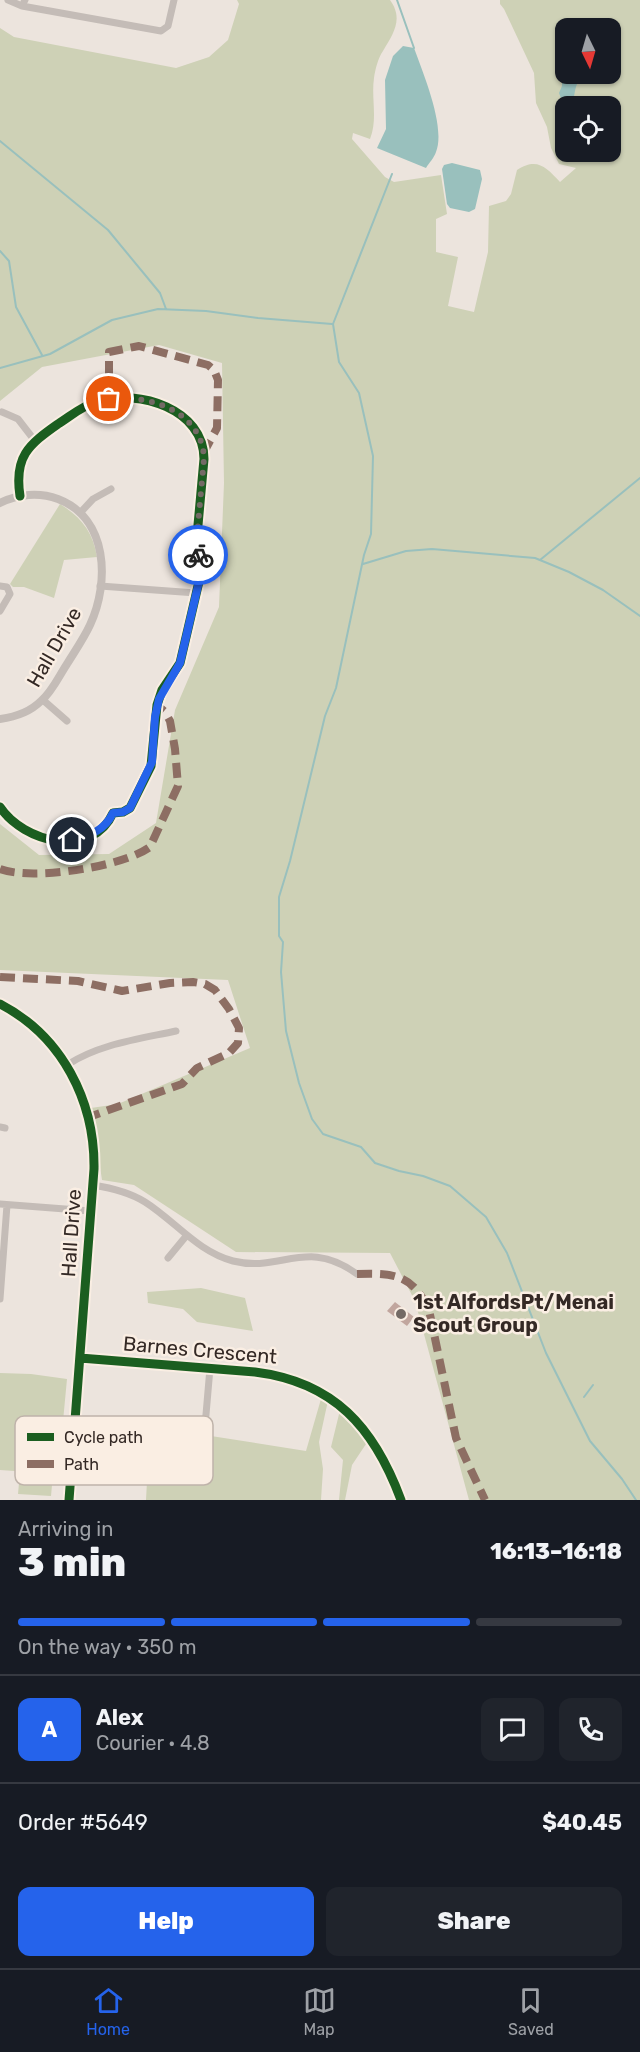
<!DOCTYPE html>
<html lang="en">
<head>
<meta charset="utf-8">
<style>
	:root { --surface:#171b24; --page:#20242c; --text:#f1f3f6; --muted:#9ea1a6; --line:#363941; --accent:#2563eb }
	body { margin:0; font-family:Rubik,sans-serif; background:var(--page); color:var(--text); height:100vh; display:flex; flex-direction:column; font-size:22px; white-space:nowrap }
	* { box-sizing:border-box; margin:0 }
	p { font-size:20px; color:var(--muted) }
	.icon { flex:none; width:33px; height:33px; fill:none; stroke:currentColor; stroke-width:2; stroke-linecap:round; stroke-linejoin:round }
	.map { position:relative; height:1500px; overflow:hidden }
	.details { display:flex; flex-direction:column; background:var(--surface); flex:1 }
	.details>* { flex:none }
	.needle { width:39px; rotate:175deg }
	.fabs { position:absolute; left:555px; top:18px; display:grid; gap:12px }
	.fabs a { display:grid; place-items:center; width:66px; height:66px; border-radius:12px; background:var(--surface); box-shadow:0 2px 4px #0004; font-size:30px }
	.pin { position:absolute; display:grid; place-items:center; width:51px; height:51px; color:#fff; margin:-26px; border:3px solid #fff; border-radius:50%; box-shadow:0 2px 6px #0007 }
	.courier { position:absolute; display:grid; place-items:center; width:60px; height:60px; margin:-30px; border:4px solid #2563eb; border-radius:50%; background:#fff; color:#222; box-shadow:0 2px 8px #0007 }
	.head em { font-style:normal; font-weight:800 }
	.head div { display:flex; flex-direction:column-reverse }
	.head { display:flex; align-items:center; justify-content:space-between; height:102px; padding:0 18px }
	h1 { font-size:39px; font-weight:800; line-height:45px }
	.bar { display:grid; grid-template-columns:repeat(4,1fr); gap:9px 6px; align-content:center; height:72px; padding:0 18px }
	.bar i { height:8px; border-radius:4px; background:var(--line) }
	.bar .on { background:var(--accent) }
	.bar p { grid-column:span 4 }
	.line { display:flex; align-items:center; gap:15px; padding:0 18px; border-top:2px solid var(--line) }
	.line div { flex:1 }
	.round { display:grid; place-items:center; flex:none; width:63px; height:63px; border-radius:12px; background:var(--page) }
	.button { display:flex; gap:12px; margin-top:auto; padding:12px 18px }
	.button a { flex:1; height:69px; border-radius:12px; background:var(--accent); color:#fff; font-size:24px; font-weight:800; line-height:69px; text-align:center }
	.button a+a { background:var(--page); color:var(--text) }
	.tabs { display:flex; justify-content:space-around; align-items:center; height:84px; border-top:2px solid var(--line); background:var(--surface); font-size:16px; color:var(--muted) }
	.tabs a { display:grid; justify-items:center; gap:3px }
	.tabs .on { color:var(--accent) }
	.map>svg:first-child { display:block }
	.green { fill:#ced1b6; fill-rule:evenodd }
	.water { fill:#99c0bd }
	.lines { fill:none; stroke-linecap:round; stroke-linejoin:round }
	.stream { stroke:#99c0bd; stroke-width:2 }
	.building { fill:#c1a69e }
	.minor { stroke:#c4bcb7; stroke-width:7 }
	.tertiary { stroke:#c4bcb7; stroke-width:8 }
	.quiet { stroke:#8d6e63; stroke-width:8; stroke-dasharray:15 8; stroke-linecap:butt }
	.cycleway-casing { stroke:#faeee3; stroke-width:13 }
	.cycleway { stroke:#1b5e20; stroke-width:9 }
	.done { stroke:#746a65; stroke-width:6; stroke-dasharray:0 10.8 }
	.route { stroke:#2563eb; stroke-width:8 }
	.poi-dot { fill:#746a65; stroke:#faeee3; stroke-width:2 }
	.labels { text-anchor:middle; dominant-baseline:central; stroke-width:5; stroke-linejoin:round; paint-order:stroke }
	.street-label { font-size:20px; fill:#342925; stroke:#faeee3 }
	.poi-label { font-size:20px; font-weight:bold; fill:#342925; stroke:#faeee3; text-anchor:start }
	.key { fill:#faeee3; stroke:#bfb3aa; stroke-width:1.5 }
	.key-label { font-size:16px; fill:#342925 }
</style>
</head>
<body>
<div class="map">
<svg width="640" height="1500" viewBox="0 0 640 1500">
	<rect width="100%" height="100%" fill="#ece4dd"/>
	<path class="green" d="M 237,0 L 390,0 C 404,19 393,34 383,51 C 378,58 375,70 374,78 C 371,99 378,119 370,139 L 353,133 L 352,139 L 385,177 L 394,182 L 441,175 L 447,214 L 436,219 L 436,252 L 458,257 L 448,306 L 474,312 L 488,252 L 489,206 L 506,201 L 511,194 L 517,170 C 537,157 546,167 560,182 L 576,168 L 559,164 L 551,148 L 547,127 L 536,103 L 534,73 L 504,9 L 500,4 L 500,0 L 640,0 L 640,1500 L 469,1500 L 415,1301 L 390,1253 L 236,1252 L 134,1185 L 102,1180 L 91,1108 L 118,1104 L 250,1048 L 228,980 L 0,970 L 0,824 L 39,855 L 109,854 L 156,823 L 175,710 L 219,607 L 224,483 L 222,363 L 159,345 L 42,367 L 0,401 L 0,28 L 14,37 L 176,68 L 209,57 L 228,40 L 239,4 ZM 566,28 L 610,28 L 610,74 L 566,74 ZM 566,106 L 610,106 L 610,152 L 566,152 Z
		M 60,504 C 81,517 93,532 97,557 L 64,560 L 54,598 L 24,587 L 13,587 L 10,584 Z
		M 201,1288 L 245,1298 L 253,1331 L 197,1322 L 183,1309 L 148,1303 L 147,1292 Z
		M 0,1373 L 31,1374 L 67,1379 L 58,1474 L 0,1470 Z
		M 323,1392 L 329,1396 L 319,1442 L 323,1469 L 321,1500 L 146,1500 C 148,1464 149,1464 125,1438 L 126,1432 L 189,1437 L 211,1436 L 306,1451 Z
		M 341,1406 L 370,1438 L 352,1465 L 345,1500 L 339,1500 L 343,1460 L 331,1447 Z
		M 19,1483 L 52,1485 L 51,1496 L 18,1494 Z"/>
	<path class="water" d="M 403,46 L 414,48 C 423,73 446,127 436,152 C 434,158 429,163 426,168 L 377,148 L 386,129 L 385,80 L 393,56 Z
		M 565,73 L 574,75 L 586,74 C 572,83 577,94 571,106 L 566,106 L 565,109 L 559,93 L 562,86 L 562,76 Z
		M 452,163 L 480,170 L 482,179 L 475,209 L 469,212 L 450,208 L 447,204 L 442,169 L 444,165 Z"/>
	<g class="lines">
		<path class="stream" d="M 397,0 L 414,48
			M 0,141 L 108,230 L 160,293 L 166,309
			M 392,174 L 333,324 L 339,362 L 359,393 L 373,456 L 371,534 L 364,555 L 336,688 L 325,716 L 290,861 L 279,897 L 279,936 L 283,942 L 281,972 L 286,1031 L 299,1083 L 312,1119 L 323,1134 L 361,1147 L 375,1163 L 399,1171 L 423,1176 L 450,1186 L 486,1217 L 507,1253 L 546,1353 L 590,1441 L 622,1479 L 636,1500
			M 0,251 L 9,261 L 16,307 L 42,355
			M 0,368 L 50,354 L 112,320 L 158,309 L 206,311 L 258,318 L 332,324
			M 540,560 L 640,478
			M 363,564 L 406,551 L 432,549 L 535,558 L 569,572 L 603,590 L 640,616
			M 584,1397 L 593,1385"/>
	</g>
	<path class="building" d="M 395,1302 L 414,1317 L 407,1326 L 387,1311 Z"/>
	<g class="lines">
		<path class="minor" d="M 8,0 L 22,6 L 25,0
			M 22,6 L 161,31 L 168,26 L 174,0
			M 2,412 L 18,419 L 35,441
			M 80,513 L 93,499 L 111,489
			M 0,586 L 7,587 L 10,594 L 0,611
			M 100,586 L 196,593
			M 43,700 L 67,721
			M 0,807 C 23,842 92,860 113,813 L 123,812 L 130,808 L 151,766 L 157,705 L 162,690 L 180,663 L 201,573 L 201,566 L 196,547 L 204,459 C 204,409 139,389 98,401 C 83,405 71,416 58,424 C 28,445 14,457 20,496
			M 67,1065 C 99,1044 139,1039 176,1031
			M 0,1127 L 5,1128
			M 93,1185 C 112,1188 129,1192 145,1202 C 175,1221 198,1252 233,1261 C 281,1273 307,1237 357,1274
			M 0,1204 L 91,1211
			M 168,1258 L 187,1235
			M 0,1299 L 7,1205
			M 80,1358 L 255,1372 C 334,1382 374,1427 401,1500
			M 205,1426 L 210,1368"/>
		<path class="tertiary" d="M 0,503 C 18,494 39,492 58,499 C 108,518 110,582 90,625 C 84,638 75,651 67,664 C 59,676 52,692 41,701 C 30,712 15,717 0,719
			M 0,1004 C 62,1036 95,1101 94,1169 L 69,1500"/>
		<path class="quiet" d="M 109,399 L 109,352 L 139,346 L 208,365 L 214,370 L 218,380 L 217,428 L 204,452
			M 0,869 C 31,881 123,867 150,847 L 178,786 L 175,749 L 170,721 L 165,712 L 157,705
			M 0,977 L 78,981 L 122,991 L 170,983 L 193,982 L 205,984 L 215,990 L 229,1009 L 239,1028 L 238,1043 L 229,1053 L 197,1068 L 182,1084 L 89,1117
			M 357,1274 C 394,1273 412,1274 429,1310 L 456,1438 L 485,1500"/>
		<defs>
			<path id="cycleway" d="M 0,807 C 23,842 92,860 113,813 L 123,812 L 130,808 L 151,766 L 157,705 L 162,690 L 180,663 L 201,573 L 201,566 L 196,547 L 204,459 C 204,409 139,389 98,401 C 83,405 71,416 58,424 C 28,445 14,457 20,496
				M 0,1004 C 62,1036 95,1101 94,1169 L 69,1500
				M 80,1358 L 255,1372 C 334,1382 374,1427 401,1500"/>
		</defs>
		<use href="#cycleway" class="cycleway-casing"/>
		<use href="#cycleway" class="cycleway"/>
	</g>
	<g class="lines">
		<path class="done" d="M 109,399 C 150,394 203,412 204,459 L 196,547 L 198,555"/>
		<path class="route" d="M 72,840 C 90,836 105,830 113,813 L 123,812 L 130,808 L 152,762 L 155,717 L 159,699 L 180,663 L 201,573 L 198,555"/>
	</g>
	<circle class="poi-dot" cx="401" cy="1314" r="6"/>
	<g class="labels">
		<g class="street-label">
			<text transform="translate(54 647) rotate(-60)">Hall Drive</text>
			<text transform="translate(71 1233) rotate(-86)">Hall Drive</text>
			<text transform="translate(200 1350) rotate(5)">Barnes Crescent</text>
		</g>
		<g class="poi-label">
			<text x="413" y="1302">1st AlfordsPt/Menai<tspan x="413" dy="23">Scout Group</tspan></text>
		</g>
	</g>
	<rect x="15" y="1416" width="198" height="69" rx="9" class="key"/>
	<rect x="27" y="1433" width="27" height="8" fill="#1b5e20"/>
	<rect x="27" y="1460" width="27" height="8" fill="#8d6e63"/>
	<g class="key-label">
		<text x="64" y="1443">Cycle path</text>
		<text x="64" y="1470">Path</text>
	</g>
</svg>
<div class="fabs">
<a><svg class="needle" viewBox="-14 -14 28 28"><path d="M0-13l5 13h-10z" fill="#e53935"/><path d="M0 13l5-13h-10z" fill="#9ea1a6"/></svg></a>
<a><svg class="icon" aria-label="locate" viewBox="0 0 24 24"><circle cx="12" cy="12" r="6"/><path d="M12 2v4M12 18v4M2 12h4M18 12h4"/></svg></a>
</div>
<div class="pin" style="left:109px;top:399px;background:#ea580c"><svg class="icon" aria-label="bag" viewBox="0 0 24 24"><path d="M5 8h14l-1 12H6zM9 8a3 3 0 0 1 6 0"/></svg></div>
<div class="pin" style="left:72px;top:840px;background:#1f2937"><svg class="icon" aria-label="home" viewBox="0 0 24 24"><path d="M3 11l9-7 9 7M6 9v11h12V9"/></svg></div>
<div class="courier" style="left:198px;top:555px"><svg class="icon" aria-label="bike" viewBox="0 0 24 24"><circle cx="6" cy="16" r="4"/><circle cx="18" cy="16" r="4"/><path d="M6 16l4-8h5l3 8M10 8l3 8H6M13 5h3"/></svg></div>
</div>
<section class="details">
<div class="head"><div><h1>3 min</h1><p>Arriving in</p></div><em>16:13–16:18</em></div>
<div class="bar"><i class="on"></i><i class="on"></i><i class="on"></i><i></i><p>On the way · 350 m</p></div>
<div class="line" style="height:108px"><b class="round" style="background:var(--accent);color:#fff">A</b><div><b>Alex</b><p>Courier · 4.8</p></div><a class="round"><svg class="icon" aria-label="chat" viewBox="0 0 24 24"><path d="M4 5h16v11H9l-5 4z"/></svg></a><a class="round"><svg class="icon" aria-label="phone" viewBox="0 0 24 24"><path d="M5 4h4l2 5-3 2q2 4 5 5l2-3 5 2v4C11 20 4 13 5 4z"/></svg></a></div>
<div class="line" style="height:78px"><div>Order #5649</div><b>$40.45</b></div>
<div class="button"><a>Help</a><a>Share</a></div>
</section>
<nav class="tabs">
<a class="on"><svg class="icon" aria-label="home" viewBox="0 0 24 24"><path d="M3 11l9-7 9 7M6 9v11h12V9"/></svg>Home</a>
<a><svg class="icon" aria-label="map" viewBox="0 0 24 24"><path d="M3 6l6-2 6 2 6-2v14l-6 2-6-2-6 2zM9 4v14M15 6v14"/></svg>Map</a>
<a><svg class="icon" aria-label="saved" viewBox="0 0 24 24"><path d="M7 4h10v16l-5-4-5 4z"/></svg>Saved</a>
</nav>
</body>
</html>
